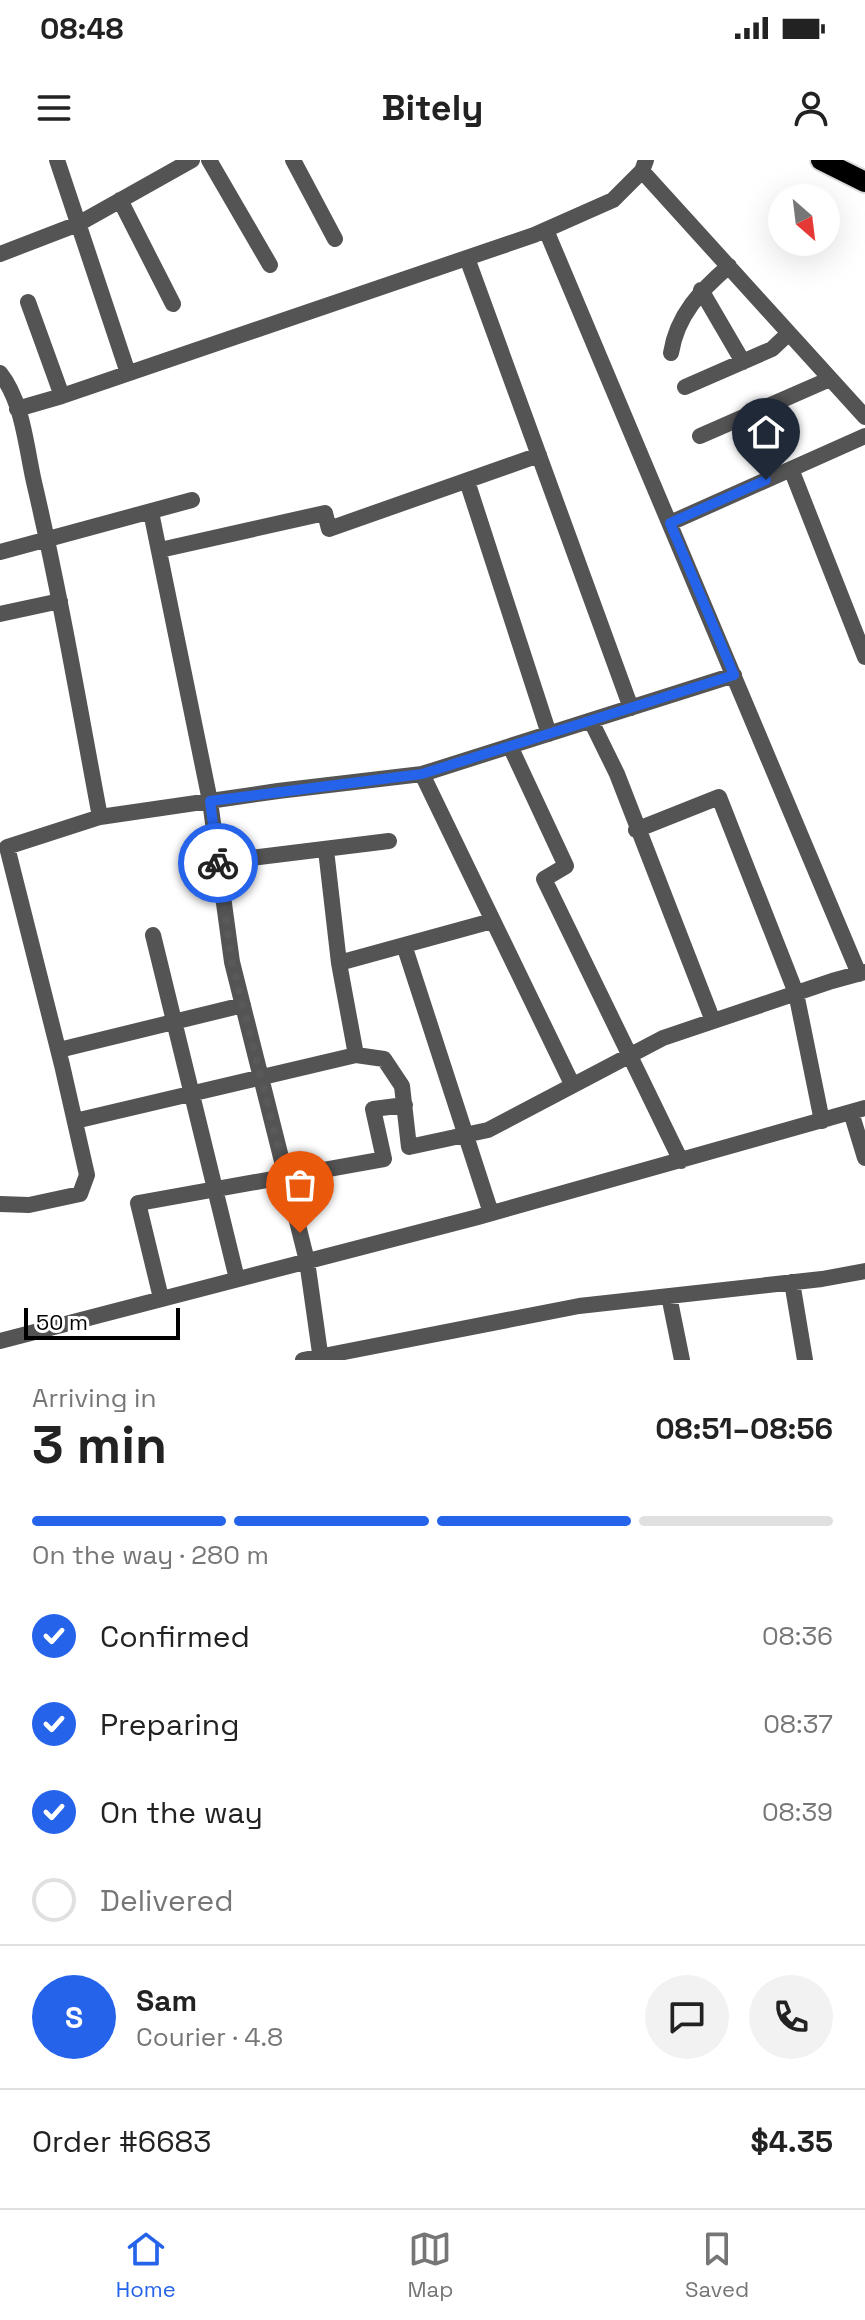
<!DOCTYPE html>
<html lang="en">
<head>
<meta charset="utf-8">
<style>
	:root { --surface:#fff; --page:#f2f2f2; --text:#222; --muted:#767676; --line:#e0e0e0; --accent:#2563eb }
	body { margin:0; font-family:"Space Grotesk",sans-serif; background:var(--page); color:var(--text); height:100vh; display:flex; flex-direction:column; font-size:30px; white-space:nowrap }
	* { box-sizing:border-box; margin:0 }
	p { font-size:26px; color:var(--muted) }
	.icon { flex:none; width:44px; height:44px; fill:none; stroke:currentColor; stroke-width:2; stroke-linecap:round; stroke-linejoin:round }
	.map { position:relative; height:1200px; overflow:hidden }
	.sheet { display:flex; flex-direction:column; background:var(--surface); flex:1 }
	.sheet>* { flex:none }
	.needle { width:52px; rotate:152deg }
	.controls { position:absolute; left:768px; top:24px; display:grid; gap:16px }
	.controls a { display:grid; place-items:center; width:72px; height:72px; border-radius:50%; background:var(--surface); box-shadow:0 8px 32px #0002; font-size:40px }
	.scale { position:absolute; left:24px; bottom:20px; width:156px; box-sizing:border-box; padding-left:8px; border:4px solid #000; border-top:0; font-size:22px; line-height:28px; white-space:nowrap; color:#000; -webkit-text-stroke:6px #fff; paint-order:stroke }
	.pin { position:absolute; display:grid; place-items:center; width:68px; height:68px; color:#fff; margin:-82px -34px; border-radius:50% 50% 50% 0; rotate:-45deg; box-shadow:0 0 8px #0007 }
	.pin .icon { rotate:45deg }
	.courier { position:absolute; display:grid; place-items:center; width:80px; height:80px; margin:-40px; border:6px solid #2563eb; border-radius:50%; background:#fff; color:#222; box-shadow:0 2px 10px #0007 }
	.overview em { font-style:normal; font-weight:600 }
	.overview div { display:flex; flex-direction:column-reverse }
	.overview { display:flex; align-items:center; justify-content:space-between; height:136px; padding:0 32px }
	h1 { font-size:52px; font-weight:600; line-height:60px }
	.bar { display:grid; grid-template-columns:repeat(4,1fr); gap:12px 8px; align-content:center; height:96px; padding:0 32px }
	.bar i { height:10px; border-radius:6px; background:var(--line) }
	.bar .selected { background:var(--accent) }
	.bar p { grid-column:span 4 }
	.line { display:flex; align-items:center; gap:20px; padding:0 32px; border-top:2px solid var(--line) }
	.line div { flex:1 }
	.round { display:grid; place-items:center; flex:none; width:84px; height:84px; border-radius:42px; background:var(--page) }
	ol { padding:0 32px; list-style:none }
	li { display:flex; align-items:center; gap:24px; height:88px }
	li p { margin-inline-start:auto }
	li .icon { padding:8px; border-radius:50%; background:var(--accent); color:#fff; stroke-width:4 }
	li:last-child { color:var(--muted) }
	li i { width:44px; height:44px; border:4px solid var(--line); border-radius:50% }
	.status { display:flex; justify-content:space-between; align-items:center; height:56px; padding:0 40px; background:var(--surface); direction:ltr }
	.status svg { height:22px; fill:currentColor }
	header { display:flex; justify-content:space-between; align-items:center; height:104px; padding:0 32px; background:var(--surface); font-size:36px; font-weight:600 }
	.menu { display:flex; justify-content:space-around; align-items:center; height:112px; border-top:2px solid var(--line); background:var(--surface); font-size:22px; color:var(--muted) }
	.menu a { display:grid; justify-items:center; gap:4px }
	.menu .selected { color:var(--accent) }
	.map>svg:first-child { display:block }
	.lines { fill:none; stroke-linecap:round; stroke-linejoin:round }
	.primary-casing { stroke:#dbdbdb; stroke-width:24 }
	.street { stroke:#545454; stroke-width:16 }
	.primary { stroke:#000; stroke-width:20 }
	.done { stroke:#595959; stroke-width:8; stroke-dasharray:0 14.4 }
	.route { stroke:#2563eb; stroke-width:10 }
</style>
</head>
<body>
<div class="status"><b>08:48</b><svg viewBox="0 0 49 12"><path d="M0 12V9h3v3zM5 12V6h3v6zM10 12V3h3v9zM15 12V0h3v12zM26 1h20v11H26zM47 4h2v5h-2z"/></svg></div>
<header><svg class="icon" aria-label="menu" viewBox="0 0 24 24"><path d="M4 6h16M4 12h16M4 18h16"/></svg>Bitely<svg class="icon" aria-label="person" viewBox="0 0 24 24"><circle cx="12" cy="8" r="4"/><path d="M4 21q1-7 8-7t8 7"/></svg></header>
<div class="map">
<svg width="865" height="1200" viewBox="0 0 865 1200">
	<rect width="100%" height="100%" fill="#fff"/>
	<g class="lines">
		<defs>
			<path id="primary" d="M 821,0 L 865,22"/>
		</defs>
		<use href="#primary" class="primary-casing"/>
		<path class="street" d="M 57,0 L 128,213
			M 209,0 L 270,105
			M 293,0 L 335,79
			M 642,11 L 865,257
			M 120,40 L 173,144
			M 546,70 L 859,814
			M 0,94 L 78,64 L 192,0
			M 467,98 L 631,548
			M 701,130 L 743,202
			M 28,142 L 62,236
			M 671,193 C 677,155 701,130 729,106
			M 0,213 C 23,242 26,287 34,322 C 60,433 79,545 100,657
			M 685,227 L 772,189 L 789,173
			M 17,249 L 62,236 L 534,75 L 613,40 L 642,11 L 646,0
			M 700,276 L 830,219
			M 791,309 L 865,497
			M 467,321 L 549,574
			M 151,352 L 210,641 L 232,802 L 307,1101 L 321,1200
			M 670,363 L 865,276
			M 160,390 L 325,353 L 329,369 L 539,295
			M 0,392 L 192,340
			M 0,454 L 60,441
			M 591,561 L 617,614 L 713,861
			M 510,586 L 566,706 L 544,719 L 681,1001
			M 422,614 L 572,924
			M 636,670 L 719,637 L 796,833 L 822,961
			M 326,690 L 339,803 L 492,761
			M 218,702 L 389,681
			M 153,775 L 237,1119
			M 404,785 L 491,1053
			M 339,803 L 356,895
			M 59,890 L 243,845
			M 851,952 L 865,998
			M 75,961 L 356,895 L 384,899 L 402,926 L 409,987 L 488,970 L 663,878 L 832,821 L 865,812
			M 0,1044 L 29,1045 L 80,1034 L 87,1015 L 62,905 L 7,687 L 100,657 L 278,631 L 422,614 L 734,515
			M 792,1122 L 805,1200
			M 669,1136 L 682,1200
			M 161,1138 L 138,1043 L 384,999 L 373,949 L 405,945
			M 0,1181 L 478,1057 L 865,948
			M 303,1200 L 579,1146 L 822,1119 L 865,1111"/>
		<use href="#primary" class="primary"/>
	</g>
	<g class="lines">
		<path class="done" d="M 218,703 L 232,802 L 300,1073"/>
		<path class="route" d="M 218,703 L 210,641 L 422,614 L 734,515 L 670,363 L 766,320"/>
	</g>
</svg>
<div class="controls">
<a><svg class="needle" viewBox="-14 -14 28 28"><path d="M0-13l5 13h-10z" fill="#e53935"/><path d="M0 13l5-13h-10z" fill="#767676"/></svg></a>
</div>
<div class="scale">50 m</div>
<div class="pin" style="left:300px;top:1073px;background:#ea580c"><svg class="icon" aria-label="bag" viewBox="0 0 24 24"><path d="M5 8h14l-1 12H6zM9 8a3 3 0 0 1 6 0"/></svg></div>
<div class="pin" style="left:766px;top:320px;background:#1f2937"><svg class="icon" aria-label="home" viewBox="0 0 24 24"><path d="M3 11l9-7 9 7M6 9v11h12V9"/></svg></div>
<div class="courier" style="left:218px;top:703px"><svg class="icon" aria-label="bike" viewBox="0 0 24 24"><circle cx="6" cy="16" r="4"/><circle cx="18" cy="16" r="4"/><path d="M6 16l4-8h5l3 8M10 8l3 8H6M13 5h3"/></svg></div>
</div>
<section class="sheet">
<div class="overview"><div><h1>3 min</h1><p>Arriving in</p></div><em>08:51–08:56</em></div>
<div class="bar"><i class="selected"></i><i class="selected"></i><i class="selected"></i><i></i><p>On the way · 280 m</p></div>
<ol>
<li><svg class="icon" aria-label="check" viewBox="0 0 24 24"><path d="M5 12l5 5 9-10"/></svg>Confirmed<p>08:36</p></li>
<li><svg class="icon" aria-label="check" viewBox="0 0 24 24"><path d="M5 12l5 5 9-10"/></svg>Preparing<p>08:37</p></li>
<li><svg class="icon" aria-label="check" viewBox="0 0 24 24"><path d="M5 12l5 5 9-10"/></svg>On the way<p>08:39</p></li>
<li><i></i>Delivered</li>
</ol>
<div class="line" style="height:144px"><b class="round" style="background:var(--accent);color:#fff">S</b><div><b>Sam</b><p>Courier · 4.8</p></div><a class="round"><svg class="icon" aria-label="chat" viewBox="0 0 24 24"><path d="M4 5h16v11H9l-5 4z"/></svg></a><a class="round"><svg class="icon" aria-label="phone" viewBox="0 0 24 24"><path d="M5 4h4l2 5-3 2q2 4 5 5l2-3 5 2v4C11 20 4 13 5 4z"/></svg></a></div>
<div class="line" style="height:104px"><div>Order #6683</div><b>$4.35</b></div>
</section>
<nav class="menu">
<a class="selected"><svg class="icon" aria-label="home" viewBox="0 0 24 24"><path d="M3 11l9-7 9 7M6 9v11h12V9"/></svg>Home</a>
<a><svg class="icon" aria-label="map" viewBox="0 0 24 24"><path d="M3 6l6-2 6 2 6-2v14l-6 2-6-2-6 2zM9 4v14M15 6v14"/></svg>Map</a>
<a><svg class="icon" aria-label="saved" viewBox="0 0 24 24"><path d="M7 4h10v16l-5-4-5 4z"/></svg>Saved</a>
</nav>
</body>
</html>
